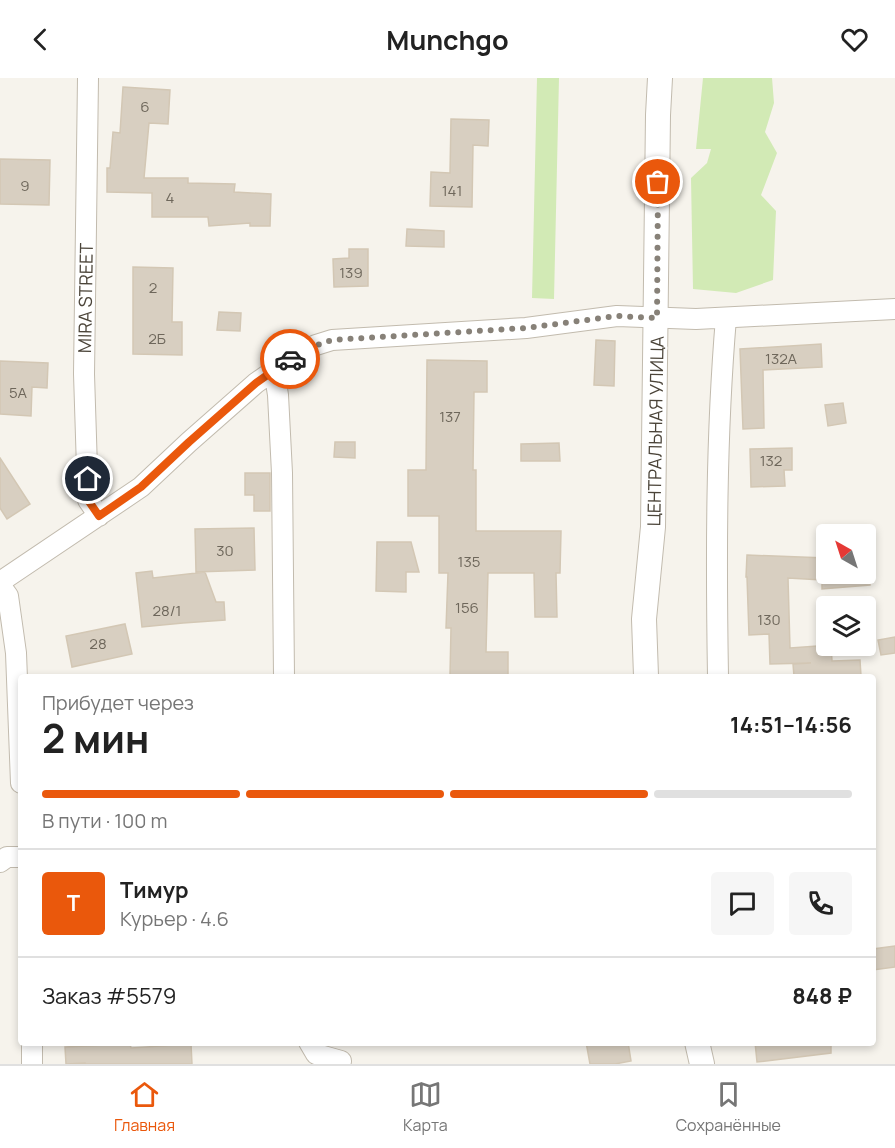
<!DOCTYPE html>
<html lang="ru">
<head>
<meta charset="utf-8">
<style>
	:root { --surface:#fff; --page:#f6f6f6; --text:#222; --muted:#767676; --line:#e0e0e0; --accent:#ea580c }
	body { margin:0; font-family:Manrope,sans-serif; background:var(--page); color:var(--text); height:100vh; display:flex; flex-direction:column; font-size:22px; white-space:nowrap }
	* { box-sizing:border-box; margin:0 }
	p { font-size:20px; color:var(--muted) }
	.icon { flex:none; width:33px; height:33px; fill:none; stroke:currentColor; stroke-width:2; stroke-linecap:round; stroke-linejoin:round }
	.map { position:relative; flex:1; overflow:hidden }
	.side { position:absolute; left:18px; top:596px; width:858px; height:372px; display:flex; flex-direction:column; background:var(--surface); border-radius:6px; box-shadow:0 3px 9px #0003 }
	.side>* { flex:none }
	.needle { width:39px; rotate:321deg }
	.tools { position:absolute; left:816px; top:446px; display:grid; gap:12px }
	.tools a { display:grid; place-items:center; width:60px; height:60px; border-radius:6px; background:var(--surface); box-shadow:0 3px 9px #0003; font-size:30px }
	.pin { position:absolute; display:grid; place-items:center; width:51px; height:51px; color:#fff; margin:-26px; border:3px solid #fff; border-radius:50%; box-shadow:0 2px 6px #0007 }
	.courier { position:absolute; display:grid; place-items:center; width:60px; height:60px; margin:-30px; border:4px solid #ea580c; border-radius:50%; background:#fff; color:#222; box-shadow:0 2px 8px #0007 }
	.head em { font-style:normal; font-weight:700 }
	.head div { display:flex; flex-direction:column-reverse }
	.head { display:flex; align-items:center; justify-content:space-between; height:102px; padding:0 24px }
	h1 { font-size:39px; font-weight:700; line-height:45px }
	.bar { display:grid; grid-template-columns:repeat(4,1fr); gap:9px 6px; align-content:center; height:72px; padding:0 24px }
	.bar i { height:8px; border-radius:4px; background:var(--line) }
	.bar .active { background:var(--accent) }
	.bar p { grid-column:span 4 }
	.line { display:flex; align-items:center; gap:15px; padding:0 24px; border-top:2px solid var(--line) }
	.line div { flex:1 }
	.round { display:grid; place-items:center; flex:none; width:63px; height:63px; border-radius:6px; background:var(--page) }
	header { display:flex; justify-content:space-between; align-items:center; height:78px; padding:0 24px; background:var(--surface); font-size:27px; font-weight:700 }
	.tab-bar { display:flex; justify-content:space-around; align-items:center; height:84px; border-top:2px solid var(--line); background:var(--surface); font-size:16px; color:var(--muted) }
	.tab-bar a { display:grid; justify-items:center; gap:3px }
	.tab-bar .active { color:var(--accent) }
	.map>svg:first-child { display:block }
	.green { fill:#d2eab5 }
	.building { fill:#d8cfc1; stroke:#d3c7b4; stroke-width:1.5 }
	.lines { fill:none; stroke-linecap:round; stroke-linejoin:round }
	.minor-casing { stroke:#c2bbae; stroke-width:22 }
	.tertiary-casing { stroke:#c2bbae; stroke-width:26 }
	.minor { stroke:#fff; stroke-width:20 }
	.tertiary { stroke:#fff; stroke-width:24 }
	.done { stroke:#878178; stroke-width:6; stroke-dasharray:0 10.8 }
	.route { stroke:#ea580c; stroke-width:8 }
	.labels { text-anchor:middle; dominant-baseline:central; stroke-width:4.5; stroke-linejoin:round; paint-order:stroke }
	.number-label { font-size:15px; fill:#6e675b }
	.street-label { font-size:18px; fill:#4b4439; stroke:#fff }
</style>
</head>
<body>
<header><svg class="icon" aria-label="back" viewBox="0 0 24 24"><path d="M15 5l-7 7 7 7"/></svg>Munchgo<svg class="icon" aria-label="heart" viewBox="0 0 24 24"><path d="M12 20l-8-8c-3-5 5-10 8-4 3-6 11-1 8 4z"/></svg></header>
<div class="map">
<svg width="895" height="986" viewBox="0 0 895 986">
	<rect width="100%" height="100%" fill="#f6f3ec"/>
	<path class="green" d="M 537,0 L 559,0 L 554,221 L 532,220 Z
		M 703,0 L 772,0 L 774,25 L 765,54 L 777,75 L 761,117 L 776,133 L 773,202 L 736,215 L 693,211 L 691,100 L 707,85 L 711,71 L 696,71 Z"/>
	<path class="building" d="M 123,9 L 170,12 L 168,46 L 149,45 L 144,100 L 188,100 L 188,105 L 235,106 L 234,114 L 271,116 L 270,148 L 250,148 L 250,145 L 209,148 L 208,139 L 152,139 L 152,115 L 107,114 L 107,90 L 110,90 L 113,54 L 120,55 Z
		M 451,41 L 489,42 L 488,68 L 473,67 L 472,129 L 430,128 L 431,94 L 450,95 Z
		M 0,81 L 50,82 L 49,127 L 0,126 Z
		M 407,151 L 444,153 L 444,169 L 406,168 Z
		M 349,171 L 368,171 L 368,208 L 334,209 L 333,181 L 349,180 Z
		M 133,189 L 173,190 L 172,244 L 182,244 L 182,277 L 133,276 Z
		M 219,234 L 241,235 L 240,253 L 217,252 Z
		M 596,262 L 615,263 L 614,308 L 594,307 Z
		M 821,266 L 822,289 L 763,292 L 764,350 L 743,351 L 740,271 Z
		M 427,282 L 487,283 L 487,314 L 474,314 L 473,392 L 476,392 L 476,453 L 561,453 L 560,495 L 556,495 L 557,539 L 535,539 L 534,495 L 488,495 L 486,574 L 508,574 L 508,598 L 450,598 L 451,550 L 446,550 L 448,495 L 439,495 L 439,438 L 408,438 L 408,392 L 426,392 Z
		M 0,283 L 48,285 L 47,310 L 32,309 L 31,338 L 0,336 Z
		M 843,325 L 846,345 L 828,348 L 825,327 Z
		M 335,364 L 355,364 L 355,380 L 334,379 Z
		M 559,365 L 560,383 L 521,383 L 521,366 Z
		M 792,370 L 792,392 L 784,392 L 785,408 L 751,409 L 750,371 Z
		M 0,380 L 30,426 L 7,441 L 0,430 Z
		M 245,395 L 270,395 L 270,433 L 254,433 L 254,417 L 245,417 Z
		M 254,450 L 255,492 L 196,494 L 195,451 Z
		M 377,464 L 411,464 L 419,494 L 406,494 L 406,514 L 376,513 Z
		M 747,477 L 826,480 L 826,495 L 870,495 L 870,507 L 822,511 L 822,502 L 788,500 L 790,570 L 831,567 L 832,583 L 860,582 L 861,598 L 794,598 L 793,586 L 811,585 L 770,586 L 769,556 L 749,557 L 747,499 L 746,499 Z
		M 152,493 L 153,500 L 205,494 L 216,524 L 224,524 L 225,542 L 183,545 L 142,549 L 136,495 Z
		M 125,546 L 132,576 L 72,589 L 66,558 Z
		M 895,559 L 895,575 L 881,577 L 878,562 Z
		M 895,868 L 895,889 L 873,892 L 873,871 Z
		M 586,964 L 628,964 L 631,983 L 615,986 L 590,986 Z
		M 755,964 L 831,964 L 831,975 L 757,984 Z
		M 130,966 L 131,970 L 191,966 L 192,986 L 85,986 L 85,985 L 66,986 L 65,969 Z"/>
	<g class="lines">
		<defs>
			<path id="minor" d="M 88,0 L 84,296 L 88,422 L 99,438
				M 274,292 L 278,317 L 282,395 L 284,598
				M 0,504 L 141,409 L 189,364 L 256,305 L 299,275 L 316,267 L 332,262 L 526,250 L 617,238 L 696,241 L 895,231
				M 0,507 L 8,518 L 16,575 L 21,705
				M 718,598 C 716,480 716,358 726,240
				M 0,784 L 7,779 L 21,779
				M 32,964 L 32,986
				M 309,964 L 316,976 L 341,983 L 339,986"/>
			<path id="tertiary" d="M 646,598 L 644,541 L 653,449 L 658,37 L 660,0
				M 697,964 L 702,986"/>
		</defs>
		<use href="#minor" class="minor-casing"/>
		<use href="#tertiary" class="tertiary-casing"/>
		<use href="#minor" class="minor"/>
		<use href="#tertiary" class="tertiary"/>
	</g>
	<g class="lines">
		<path class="done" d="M 290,281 C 303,272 317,267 332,262 L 526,250 L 617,238 L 657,240 L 658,104"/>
		<path class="route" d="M 88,401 L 88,422 L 99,438 L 141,409 L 189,364 L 256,305 L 290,281"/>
	</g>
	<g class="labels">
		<g class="number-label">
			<text x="145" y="28">6</text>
			<text x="25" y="107">9</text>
			<text x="452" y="112">141</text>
			<text x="170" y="119">4</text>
			<text x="351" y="194">139</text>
			<text x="153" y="209">2</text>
			<text x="157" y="260">2Б</text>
			<text x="781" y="280">132А</text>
			<text x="18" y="314">5А</text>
			<text x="450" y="338">137</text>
			<text x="771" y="382">132</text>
			<text x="225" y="472">30</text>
			<text x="469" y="483">135</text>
			<text x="467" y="529">156</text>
			<text x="167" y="532">28/1</text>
			<text x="769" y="541">130</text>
			<text x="98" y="565">28</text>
		</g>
		<g class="street-label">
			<text transform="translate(85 220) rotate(-89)">MIRA STREET</text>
			<text transform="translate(655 353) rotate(-89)">ЦЕНТРАЛЬНАЯ УЛИЦА</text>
		</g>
	</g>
</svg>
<div class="tools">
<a><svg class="needle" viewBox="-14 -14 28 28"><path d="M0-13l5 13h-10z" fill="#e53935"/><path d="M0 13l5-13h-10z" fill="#767676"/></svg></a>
<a><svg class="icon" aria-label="layers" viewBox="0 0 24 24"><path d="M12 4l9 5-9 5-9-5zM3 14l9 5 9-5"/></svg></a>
</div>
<div class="pin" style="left:658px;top:104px;background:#ea580c"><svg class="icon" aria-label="bag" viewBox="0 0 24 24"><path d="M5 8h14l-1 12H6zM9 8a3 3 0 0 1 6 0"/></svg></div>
<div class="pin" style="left:88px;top:401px;background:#1f2937"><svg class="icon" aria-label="home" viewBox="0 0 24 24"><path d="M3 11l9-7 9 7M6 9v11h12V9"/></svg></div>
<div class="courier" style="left:290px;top:281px"><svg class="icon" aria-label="car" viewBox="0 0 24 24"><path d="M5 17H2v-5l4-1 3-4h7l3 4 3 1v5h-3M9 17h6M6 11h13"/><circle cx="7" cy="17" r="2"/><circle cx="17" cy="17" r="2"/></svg></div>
<section class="side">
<div class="head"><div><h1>2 мин</h1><p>Прибудет через</p></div><em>14:51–14:56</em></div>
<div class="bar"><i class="active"></i><i class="active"></i><i class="active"></i><i></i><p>В пути · 100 m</p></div>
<div class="line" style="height:108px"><b class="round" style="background:var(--accent);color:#fff">Т</b><div><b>Тимур</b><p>Курьер · 4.6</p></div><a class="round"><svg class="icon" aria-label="chat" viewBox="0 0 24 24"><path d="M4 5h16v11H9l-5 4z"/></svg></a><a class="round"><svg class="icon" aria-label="phone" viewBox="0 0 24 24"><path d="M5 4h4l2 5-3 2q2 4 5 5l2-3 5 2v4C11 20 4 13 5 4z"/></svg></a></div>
<div class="line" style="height:78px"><div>Заказ #5579</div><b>848 ₽</b></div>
</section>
</div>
<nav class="tab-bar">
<a class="active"><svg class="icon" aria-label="home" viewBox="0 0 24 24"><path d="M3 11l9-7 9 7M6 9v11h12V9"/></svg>Главная</a>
<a><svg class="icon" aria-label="map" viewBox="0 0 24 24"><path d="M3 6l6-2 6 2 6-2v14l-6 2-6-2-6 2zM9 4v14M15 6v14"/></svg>Карта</a>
<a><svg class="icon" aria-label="saved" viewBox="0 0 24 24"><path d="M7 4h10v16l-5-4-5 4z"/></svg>Сохранённые</a>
</nav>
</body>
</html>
